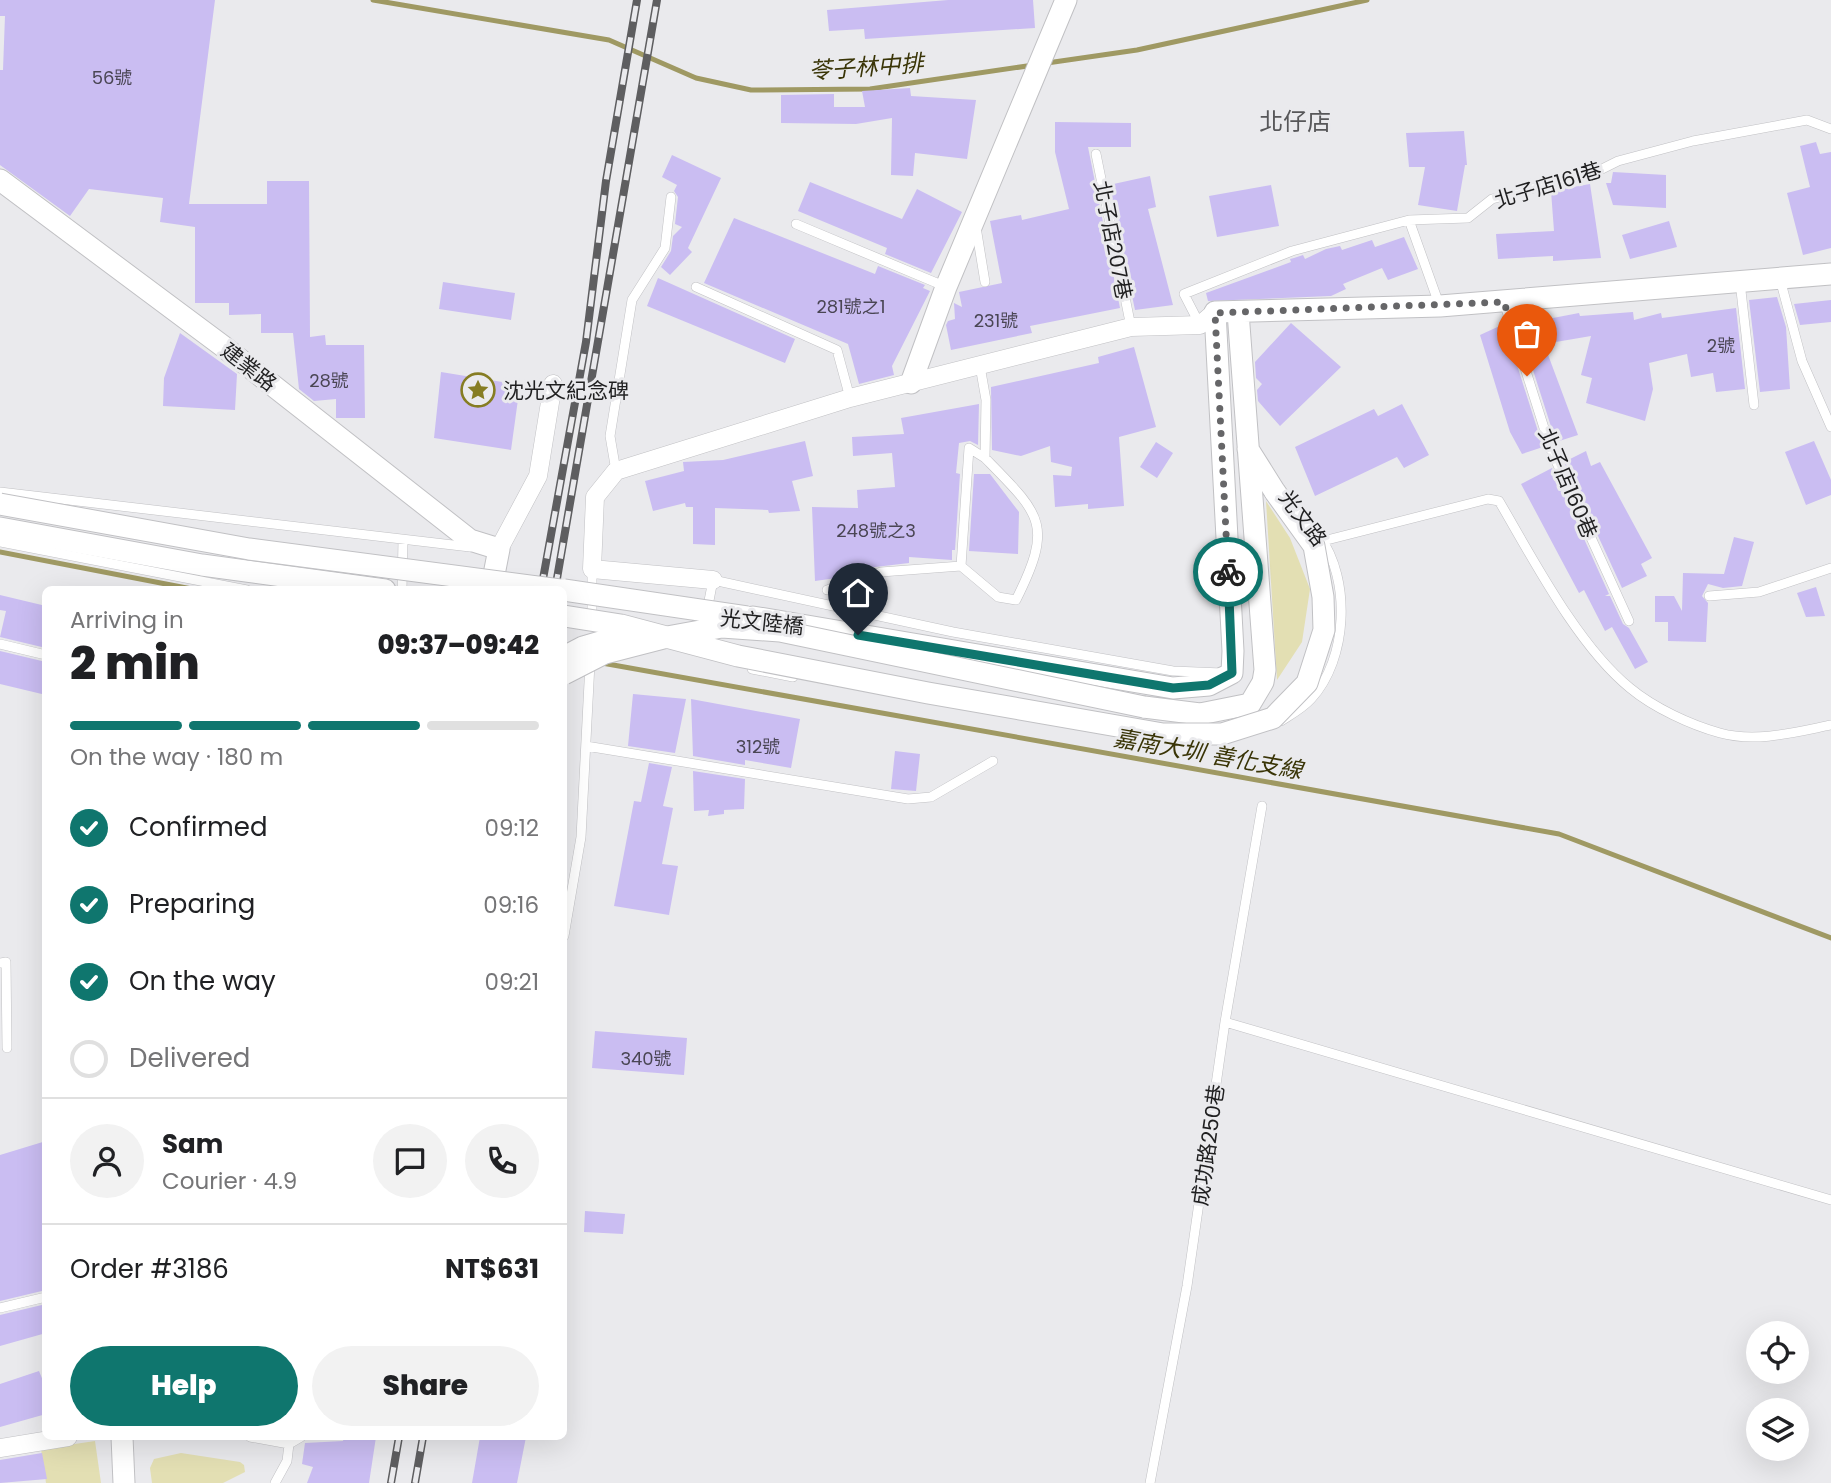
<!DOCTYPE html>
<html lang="en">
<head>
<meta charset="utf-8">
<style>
	:root { --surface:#fff; --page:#f2f2f2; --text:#202124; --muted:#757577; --line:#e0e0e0; --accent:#0f766e }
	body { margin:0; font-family:Poppins,"Noto Sans TC",sans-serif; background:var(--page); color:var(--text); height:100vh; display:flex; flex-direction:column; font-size:26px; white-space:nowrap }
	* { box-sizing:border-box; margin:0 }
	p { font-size:23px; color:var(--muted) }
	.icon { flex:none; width:38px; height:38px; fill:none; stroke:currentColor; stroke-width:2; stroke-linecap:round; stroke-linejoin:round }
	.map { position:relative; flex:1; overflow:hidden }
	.panel { position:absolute; left:42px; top:586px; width:525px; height:854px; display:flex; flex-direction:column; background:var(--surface); border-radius:10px; box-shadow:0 7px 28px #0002 }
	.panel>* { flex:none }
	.controls { position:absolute; left:1746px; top:1321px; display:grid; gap:14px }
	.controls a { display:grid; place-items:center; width:63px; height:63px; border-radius:50%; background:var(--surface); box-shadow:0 7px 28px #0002; font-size:35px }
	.pin { position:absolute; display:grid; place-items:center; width:60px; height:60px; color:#fff; margin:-72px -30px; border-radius:50% 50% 50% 0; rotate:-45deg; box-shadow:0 0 7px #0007 }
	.pin .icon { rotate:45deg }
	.courier { position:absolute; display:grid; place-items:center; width:70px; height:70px; margin:-35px; border:5px solid #0f766e; border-radius:50%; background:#fff; color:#222; box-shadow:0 2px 9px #0007 }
	.headline em { font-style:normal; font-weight:800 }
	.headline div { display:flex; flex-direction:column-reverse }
	.headline { display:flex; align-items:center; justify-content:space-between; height:119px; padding:0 28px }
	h1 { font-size:46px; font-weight:800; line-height:52px }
	.bar { display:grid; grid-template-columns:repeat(4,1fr); gap:10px 7px; align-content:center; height:84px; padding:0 28px }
	.bar i { height:9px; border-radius:5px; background:var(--line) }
	.bar .active { background:var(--accent) }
	.bar p { grid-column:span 4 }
	.line { display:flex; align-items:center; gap:18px; padding:0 28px; border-top:2px solid var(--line) }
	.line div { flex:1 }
	.round { display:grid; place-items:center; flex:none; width:74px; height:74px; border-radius:37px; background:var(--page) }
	ol { padding:0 28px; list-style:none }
	li { display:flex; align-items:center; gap:21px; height:77px }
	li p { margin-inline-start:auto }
	li .icon { padding:7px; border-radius:50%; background:var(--accent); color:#fff; stroke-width:4 }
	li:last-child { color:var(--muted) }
	li i { width:38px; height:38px; border:4px solid var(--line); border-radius:50% }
	.action { display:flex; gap:14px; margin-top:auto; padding:14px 28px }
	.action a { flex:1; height:80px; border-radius:42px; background:var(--accent); color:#fff; font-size:28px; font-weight:800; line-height:80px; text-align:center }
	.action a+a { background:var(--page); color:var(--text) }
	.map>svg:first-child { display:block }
	.green { fill:#e3dfb3 }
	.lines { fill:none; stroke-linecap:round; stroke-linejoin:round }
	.stream { stroke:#9f9963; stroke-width:5 }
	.building { fill:#cabdf2 }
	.service-casing { stroke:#c1c1c4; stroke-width:10 }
	.minor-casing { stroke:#c1c1c4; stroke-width:19 }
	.tertiary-casing { stroke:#c1c1c4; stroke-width:23 }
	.service { stroke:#fff; stroke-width:9 }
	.minor { stroke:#fff; stroke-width:18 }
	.tertiary { stroke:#fff; stroke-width:21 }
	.rail-casing { stroke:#5e5e60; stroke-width:8 }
	.rail { stroke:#eaeaed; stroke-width:5; stroke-dasharray:16; stroke-linecap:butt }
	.tertiary-bridge-casing { stroke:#c1c1c4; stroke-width:23; stroke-linecap:butt }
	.tertiary-bridge { stroke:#fff; stroke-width:21 }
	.done { stroke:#666668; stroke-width:7; stroke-dasharray:0 12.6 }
	.route { stroke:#0f766e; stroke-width:9 }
	.labels { text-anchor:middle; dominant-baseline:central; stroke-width:6; stroke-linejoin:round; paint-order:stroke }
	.number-label { font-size:18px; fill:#4a4654 }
	.street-label { font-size:21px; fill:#1f1f20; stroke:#eaeaed }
	.poi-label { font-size:21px; fill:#1f1f20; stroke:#eaeaed; text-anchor:start }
	.water-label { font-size:23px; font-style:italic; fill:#393406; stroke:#eaeaed }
	.quarter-label { font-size:24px; fill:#575759; stroke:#eaeaed }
</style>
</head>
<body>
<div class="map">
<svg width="1831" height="1483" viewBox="0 0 1831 1483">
	<rect width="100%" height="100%" fill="#eaeaed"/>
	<path class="green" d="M 1266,501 L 1290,538 L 1310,589 L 1302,642 L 1277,680 Z
		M 95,1441 L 101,1483 L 46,1483 L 41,1449 Z
		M 181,1453 L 240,1462 L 244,1465 L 245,1472 L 223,1483 L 152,1483 L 150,1468 L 154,1459 Z"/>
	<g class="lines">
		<path class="stream" d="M 373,0 L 609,40 L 696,78 L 751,90 L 870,89 L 1034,65
			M 1047,63 L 1137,50 L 1367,0
			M 0,552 L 197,590
			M 602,663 L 1559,834 L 1831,938"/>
	</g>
	<path class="building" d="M 0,0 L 215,0 L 189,204 L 267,204 L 267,181 L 309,181 L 310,337 L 325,335 L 326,345 L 364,345 L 365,418 L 336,418 L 336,399 L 314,401 L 299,389 L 293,333 L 261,333 L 261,314 L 229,315 L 229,303 L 195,303 L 195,227 L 160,222 L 163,198 L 89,189 L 70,216 L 0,165 L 0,70 L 3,70 L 5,16 L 0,16 Z
		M 948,0 L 1033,0 L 1035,28 L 865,39 L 864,29 L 829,31 L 827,10 Z
		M 910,88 L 911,96 L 976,100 L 967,159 L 915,153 L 913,176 L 891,175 L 892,118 L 856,124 L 781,123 L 781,95 L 834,94 L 834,107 L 865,107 L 862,91 Z
		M 1055,122 L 1131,123 L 1131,147 L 1088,147 L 1120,308 L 1030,326 L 1032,333 L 951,350 L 946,325 L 948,321 L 955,319 L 954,303 L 962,307 L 959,292 L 1002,283 L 990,221 L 1021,215 L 1022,220 L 1069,209 L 1055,152 Z
		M 1464,131 L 1467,165 L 1465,165 L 1457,211 L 1418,205 L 1425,167 L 1409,167 L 1406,133 Z
		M 1816,142 L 1820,154 L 1831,152 L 1831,248 L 1803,255 L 1787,193 L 1810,187 L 1800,146 Z
		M 672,155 L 721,178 L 688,248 L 692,252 L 670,275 L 661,267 L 671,251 L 673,236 L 682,227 L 675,224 L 678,197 L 674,191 L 677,185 L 662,177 Z
		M 1613,172 L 1666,175 L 1666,208 L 1613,205 L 1606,183 L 1611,183 Z
		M 1150,176 L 1156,207 L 1148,209 L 1173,305 L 1135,310 L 1109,185 Z
		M 810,182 L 902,219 L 917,189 L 962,212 L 931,273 L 885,254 L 887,248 L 798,211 Z
		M 1590,184 L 1601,258 L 1553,261 L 1553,256 L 1498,259 L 1496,234 L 1554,231 L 1551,191 Z
		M 1271,185 L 1279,226 L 1217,237 L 1209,196 Z
		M 734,218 L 875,274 L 878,266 L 925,285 L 923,288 L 930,291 L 892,366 L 894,375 L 859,384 L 848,344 L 704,283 Z
		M 1669,221 L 1677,247 L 1630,259 L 1622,235 Z
		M 1404,237 L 1418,269 L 1388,280 L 1382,268 L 1343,284 L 1346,289 L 1331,296 L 1208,301 L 1206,293 L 1291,262 L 1290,259 L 1294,258 L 1303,255 L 1305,259 L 1326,249 L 1340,246 L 1342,250 L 1372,240 L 1375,247 Z
		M 658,278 L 795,339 L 785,363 L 647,306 Z
		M 443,282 L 515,293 L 511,320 L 439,309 Z
		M 1777,297 L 1786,327 L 1790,389 L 1760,392 L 1749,300 Z
		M 1831,300 L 1831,322 L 1800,325 L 1794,304 Z
		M 1736,308 L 1745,389 L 1716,392 L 1713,373 L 1691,377 L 1687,354 L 1649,363 L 1653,389 L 1645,421 L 1586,403 L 1592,378 L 1581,375 L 1591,336 L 1544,344 L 1578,435 L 1556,442 L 1517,320 L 1529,316 L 1532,322 L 1579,313 L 1580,316 L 1633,312 L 1634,320 L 1661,313 L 1662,318 Z
		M 1291,323 L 1341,367 L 1280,426 L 1258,401 L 1257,390 L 1262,384 L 1256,378 L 1255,362 Z
		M 1504,324 L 1543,447 L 1522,454 L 1510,432 L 1480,335 Z
		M 180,333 L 237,374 L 235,410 L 163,406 L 164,378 Z
		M 1134,347 L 1156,427 L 1119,437 L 1124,506 L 1088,509 L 1088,504 L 1055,507 L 1053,475 L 1071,476 L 1072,467 L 1051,462 L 1050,446 L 1021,456 L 992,450 L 991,387 L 1099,363 L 1098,357 Z
		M 441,372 L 520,385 L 511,450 L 434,438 Z
		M 979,404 L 978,445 L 970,441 L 959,443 L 956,473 L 960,474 L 955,550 L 952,550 L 952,560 L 909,557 L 909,563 L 850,570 L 850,575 L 844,577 L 815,581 L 812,507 L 858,508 L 857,490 L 895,487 L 892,453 L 853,456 L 852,437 L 904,434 L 901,418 Z
		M 1402,404 L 1429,455 L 1404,468 L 1397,457 L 1315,496 L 1295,447 L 1374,409 L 1378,416 Z
		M 805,441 L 813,476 L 792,481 L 800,511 L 769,513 L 768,510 L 715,508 L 715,545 L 693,544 L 693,507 L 686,507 L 685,503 L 653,511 L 645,481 L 684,471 L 683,462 L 723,460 Z
		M 1814,441 L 1831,480 L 1831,495 L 1806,505 L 1785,452 Z
		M 1156,442 L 1173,453 L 1157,478 L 1140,467 Z
		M 1586,451 L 1591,466 L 1600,462 L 1652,558 L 1641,564 L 1647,576 L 1622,588 L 1564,462 Z
		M 1552,468 L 1609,594 L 1605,596 L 1610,596 L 1623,624 L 1629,628 L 1648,662 L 1635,669 L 1612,627 L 1605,631 L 1584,590 L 1579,593 L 1521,484 Z
		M 974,474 L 990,474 L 1019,512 L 1018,554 L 969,551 Z
		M 1734,537 L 1754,542 L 1742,586 L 1723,588 L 1708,584 L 1702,596 L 1708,603 L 1706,642 L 1668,641 L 1668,622 L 1655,622 L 1655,596 L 1674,596 L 1682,611 L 1683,573 L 1724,574 Z
		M 1816,587 L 1825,616 L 1806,617 L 1797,593 Z
		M 0,595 L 46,606 L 46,648 L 0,637 L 6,611 L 0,610 Z
		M 0,651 L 46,662 L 46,695 L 0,684 Z
		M 633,694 L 686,699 L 675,753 L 628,746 Z
		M 691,699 L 800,719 L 791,768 L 745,760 L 745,765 L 693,756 Z
		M 895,751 L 920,754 L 916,791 L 891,789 Z
		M 649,763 L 672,767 L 663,806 L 673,808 L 662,864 L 678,866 L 669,915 L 614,906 L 634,801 L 641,802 Z
		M 693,771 L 745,779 L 744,809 L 724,810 L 724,814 L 708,816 L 709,810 L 694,811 Z
		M 595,1031 L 687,1038 L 684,1075 L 592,1068 Z
		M 46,1141 L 46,1290 L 0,1301 L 0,1155 Z
		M 585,1211 L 625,1214 L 623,1234 L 584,1232 Z
		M 46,1304 L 46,1333 L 0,1346 L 0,1315 Z
		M 39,1371 L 46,1388 L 46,1414 L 0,1427 L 0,1384 Z
		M 344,1437 L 376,1437 L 369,1483 L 307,1483 L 313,1467 L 302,1464 L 305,1443 L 343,1441 Z
		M 480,1437 L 526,1437 L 517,1483 L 472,1483 Z
		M 42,1453 L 47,1479 L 0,1483 L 0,1460 Z"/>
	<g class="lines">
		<defs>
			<path id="service" d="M 1096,154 L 1131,327
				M 1409,220 L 1439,304
				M 796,224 L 944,286
				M 976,227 L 985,282
				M 1780,279 L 1802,361 L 1831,427
				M 1740,282 L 1754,405
				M 696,287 L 837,350 L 850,398
				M 1504,302 L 1551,450 L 1629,621
				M 1200,325 L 1184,294 L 1292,251 L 1409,220 L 1468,218 L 1492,199 L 1596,172 L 1618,161 L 1693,141 L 1807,120 L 1831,129
				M 616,471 L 610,436 L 632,300 L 665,248 L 671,197
				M 0,492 L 470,547
				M 1323,541 L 1488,499 L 1499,501 C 1533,559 1578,646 1630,688 C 1654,708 1691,725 1720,733 C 1756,743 1796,732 1831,725
				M 0,542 L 247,590
				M 961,566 L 969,448 L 985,458
				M 592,569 L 592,621
				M 402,590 L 403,540
				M 827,590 L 881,572 L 961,566 L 998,597 L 1016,600 C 1054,524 1041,515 985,458 L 986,400 L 980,366
				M 1709,596 L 1759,592 L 1831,568
				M 707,611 L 713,580 L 953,632 L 1173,671 L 1222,673
				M 0,644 L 46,655
				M 752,669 L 793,677
				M 1281,721 C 1292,714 1303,708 1311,699 C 1348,659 1351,580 1320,537
				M 586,746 L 908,799 L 931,797 L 993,761
				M 564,936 L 581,837 L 590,663
				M 0,963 L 6,962 L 7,1048
				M 1225,1022 L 1831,1200
				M 0,1308 L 46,1297
				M 250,1437 L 289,1444 L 287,1461 L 275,1483
				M 289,1444 L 301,1437
				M 1150,1483 L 1187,1286 L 1225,1022 L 1262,806"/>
			<path id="minor" d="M 499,549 L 538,476 L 553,384
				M 713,580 L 592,569 L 595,497 L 616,471 L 850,398 L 1131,327 L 1200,325 L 1215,312
				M 0,1448 L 68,1437"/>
			<path id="tertiary" d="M 0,180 L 224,347 L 470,540 L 499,549 L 491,590
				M 911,383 L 946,287 L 1066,0
				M 1248,449 L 1275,492
				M 0,528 L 202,565 L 385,590
				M 753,617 L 1173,688 L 1209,685 L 1232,673 L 1233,651 L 1215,312 L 1440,306 L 1831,274
				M 1144,707 L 1200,714 L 1250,704 L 1263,682 L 1265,670 L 1238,312
				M 122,1437 L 124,1483"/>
		</defs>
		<use href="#service" class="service-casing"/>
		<use href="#minor" class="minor-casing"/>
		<use href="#tertiary" class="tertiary-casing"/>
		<use href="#service" class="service"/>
		<use href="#minor" class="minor"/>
		<use href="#tertiary" class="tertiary"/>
		<defs>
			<path id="rail" d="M 541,590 L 586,342 L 606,181 L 637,0
				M 555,590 L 657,0
				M 391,1483 L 399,1437
				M 415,1483 L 423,1437"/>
		</defs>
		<use href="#rail" class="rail-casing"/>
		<use href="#rail" class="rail"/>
		<defs>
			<path id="tertiary-bridge" d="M 0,504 L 249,549 L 560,590
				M 564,590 L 747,617
				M 564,616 L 621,625 L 738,656 L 928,693 L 1163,734 L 1222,734 L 1273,718 L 1307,683 L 1324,630 L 1323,597 L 1314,546 L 1275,492
				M 564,657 L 583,647 L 617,637
				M 564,674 L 605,653 L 667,637 L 722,627 L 780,631 L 1144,707"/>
		</defs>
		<use href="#tertiary-bridge" class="tertiary-bridge-casing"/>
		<use href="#tertiary-bridge" class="tertiary-bridge"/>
	</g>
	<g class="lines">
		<path class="done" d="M 1228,572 L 1215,313 L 1504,302 L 1527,376"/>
		<path class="route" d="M 858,635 L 1173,688 L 1209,685 L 1232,673 L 1228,572"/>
	</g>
	<defs>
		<symbol id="sight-ring" viewBox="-11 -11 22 22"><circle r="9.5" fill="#eaeaed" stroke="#867d23" stroke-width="1.5"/><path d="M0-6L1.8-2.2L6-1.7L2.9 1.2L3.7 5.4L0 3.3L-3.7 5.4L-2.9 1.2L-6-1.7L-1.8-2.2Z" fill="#867d23"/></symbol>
	</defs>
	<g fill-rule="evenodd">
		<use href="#sight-ring" x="459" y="371" width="38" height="38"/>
	</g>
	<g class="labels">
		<g class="number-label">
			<text x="112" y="77">56號</text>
			<text x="851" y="306">281號之1</text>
			<text x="996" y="320">231號</text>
			<text x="1721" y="345">2號</text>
			<text x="329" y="380">28號</text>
			<text x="876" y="530">248號之3</text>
			<text x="758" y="746">312號</text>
			<text x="646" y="1058">340號</text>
		</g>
		<g class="street-label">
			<text transform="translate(1548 185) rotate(-17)">北子店161巷</text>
			<text transform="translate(1113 240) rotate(79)">北子店207巷</text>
			<text transform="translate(249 367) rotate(38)">建業路</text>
			<text transform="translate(1568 483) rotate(67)">北子店160巷</text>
			<text transform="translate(1303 518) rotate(53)">光文路</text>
			<text transform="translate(762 622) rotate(6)">光文陸橋</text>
			<text transform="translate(1208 1145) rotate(-82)">成功路250巷</text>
		</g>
		<g class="poi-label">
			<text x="503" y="390">沈光文紀念碑</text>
		</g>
		<g class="water-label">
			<text transform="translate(866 67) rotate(-4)">苓子林中排</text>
			<text transform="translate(1208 754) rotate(10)">嘉南大圳 善化支線</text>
		</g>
		<g class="quarter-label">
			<text x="1295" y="121">北仔店</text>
		</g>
	</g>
</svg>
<div class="controls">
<a><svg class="icon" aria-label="locate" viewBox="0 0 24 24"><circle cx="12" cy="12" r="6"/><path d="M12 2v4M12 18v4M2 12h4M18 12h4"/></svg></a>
<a><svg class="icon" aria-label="layers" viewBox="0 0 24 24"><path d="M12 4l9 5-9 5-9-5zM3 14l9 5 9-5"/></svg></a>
</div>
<div class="pin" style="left:1527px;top:376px;background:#ea580c"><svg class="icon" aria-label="bag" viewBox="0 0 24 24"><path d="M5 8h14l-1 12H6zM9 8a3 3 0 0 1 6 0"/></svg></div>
<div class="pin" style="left:858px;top:635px;background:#1f2937"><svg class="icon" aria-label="home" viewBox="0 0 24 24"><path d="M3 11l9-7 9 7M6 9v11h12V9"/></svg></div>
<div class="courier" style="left:1228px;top:572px"><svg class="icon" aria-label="bike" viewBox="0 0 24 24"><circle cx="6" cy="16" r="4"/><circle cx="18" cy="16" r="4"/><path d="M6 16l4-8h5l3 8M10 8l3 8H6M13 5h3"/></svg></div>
<section class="panel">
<div class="headline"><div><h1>2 min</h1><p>Arriving in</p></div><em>09:37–09:42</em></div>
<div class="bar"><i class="active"></i><i class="active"></i><i class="active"></i><i></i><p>On the way · 180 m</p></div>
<ol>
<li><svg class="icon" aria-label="check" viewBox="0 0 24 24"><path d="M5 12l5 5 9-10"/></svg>Confirmed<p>09:12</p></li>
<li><svg class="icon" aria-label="check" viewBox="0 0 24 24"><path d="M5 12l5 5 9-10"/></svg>Preparing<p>09:16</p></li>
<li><svg class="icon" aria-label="check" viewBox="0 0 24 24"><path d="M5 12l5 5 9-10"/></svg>On the way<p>09:21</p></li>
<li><i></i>Delivered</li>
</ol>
<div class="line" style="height:126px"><a class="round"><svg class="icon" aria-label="person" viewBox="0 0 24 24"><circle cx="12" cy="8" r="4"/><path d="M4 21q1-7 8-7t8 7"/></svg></a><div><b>Sam</b><p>Courier · 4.9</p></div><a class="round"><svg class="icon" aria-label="chat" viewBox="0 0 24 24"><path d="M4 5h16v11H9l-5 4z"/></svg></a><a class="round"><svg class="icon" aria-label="phone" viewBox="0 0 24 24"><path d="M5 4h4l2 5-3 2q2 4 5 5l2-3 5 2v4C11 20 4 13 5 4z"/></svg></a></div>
<div class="line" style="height:91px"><div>Order #3186</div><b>NT$631</b></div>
<div class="action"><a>Help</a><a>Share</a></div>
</section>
</div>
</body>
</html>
